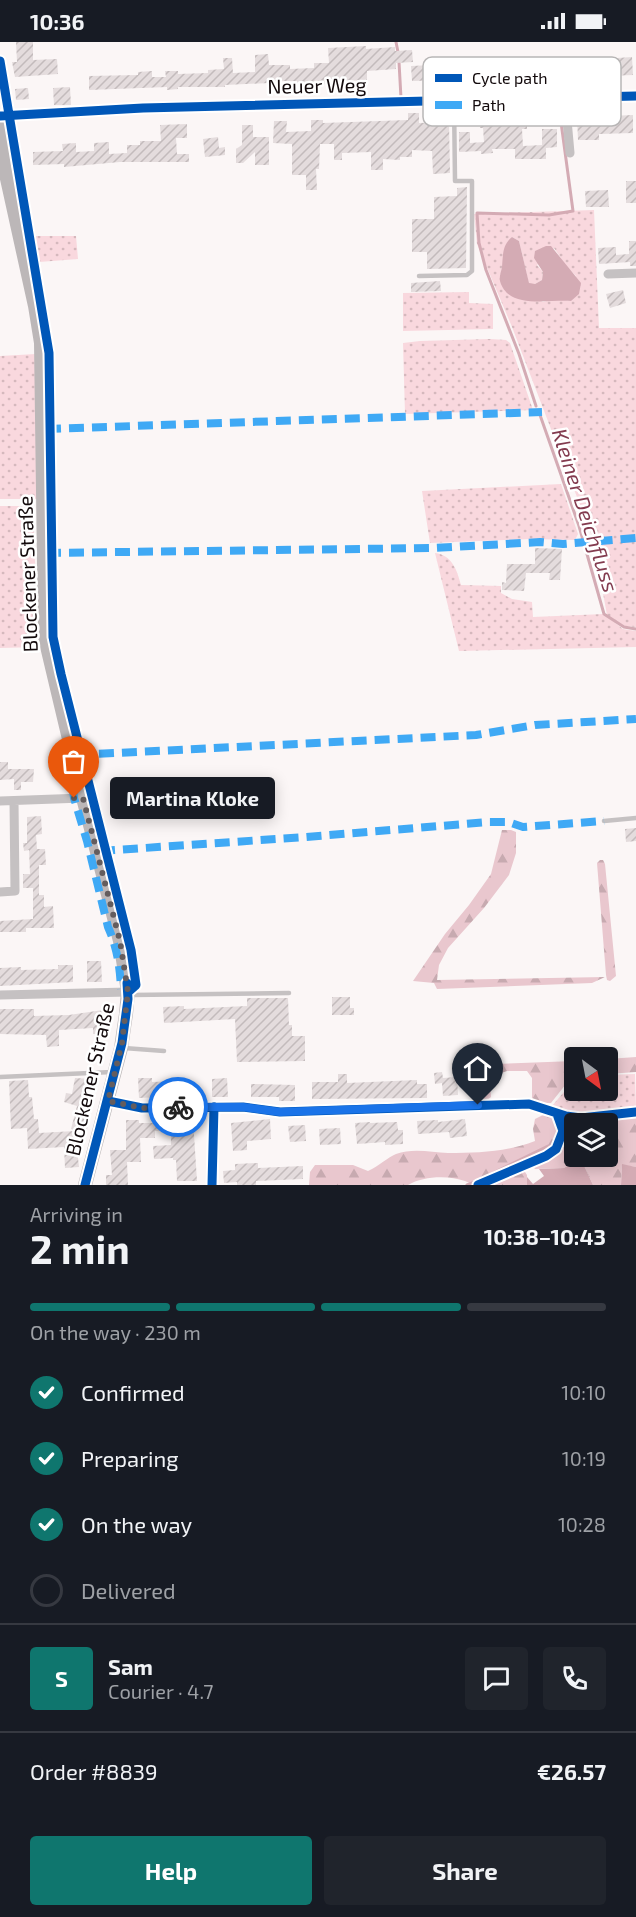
<!DOCTYPE html>
<html lang="en">
<head>
<meta charset="utf-8">
<style>
	:root { --surface:#171b24; --page:#20242c; --text:#f1f3f6; --muted:#9ea1a6; --line:#363941; --accent:#0f766e }
	body { margin:0; font-family:"Exo 2",sans-serif; background:var(--page); color:var(--text); height:100vh; display:flex; flex-direction:column; font-size:22px; white-space:nowrap }
	* { box-sizing:border-box; margin:0 }
	p { font-size:20px; color:var(--muted) }
	.icon { flex:none; width:33px; height:33px; fill:none; stroke:currentColor; stroke-width:2; stroke-linecap:round; stroke-linejoin:round }
	.map { position:relative; height:1143px; overflow:hidden }
	.panel { display:flex; flex-direction:column; background:var(--surface); flex:1 }
	.panel>* { flex:none }
	.needle { width:39px; rotate:148deg }
	.fabs { position:absolute; left:564px; top:1005px; display:grid; gap:12px }
	.fabs a { display:grid; place-items:center; width:54px; height:54px; border-radius:6px; background:var(--surface); box-shadow:0 3px 15px #0003; font-size:30px }
	.pin { position:absolute; display:grid; place-items:center; width:51px; height:51px; color:#fff; margin:-62px -26px; border-radius:50% 50% 50% 0; rotate:-45deg; box-shadow:0 0 6px #0007 }
	.pin .icon { rotate:45deg }
	.courier { position:absolute; display:grid; place-items:center; width:60px; height:60px; margin:-30px; border:4px solid #1a73e8; border-radius:50%; background:#fff; color:#222; box-shadow:0 2px 8px #0007 }
	.bubble { position:absolute; height:42px; border-radius:6px; background:var(--surface); box-shadow:0 3px 15px #0003; font-size:20px; font-weight:700; line-height:42px; text-align:center }
	.overview em { font-style:normal; font-weight:700 }
	.overview div { display:flex; flex-direction:column-reverse }
	.overview { display:flex; align-items:center; justify-content:space-between; height:102px; padding:0 30px }
	h1 { font-size:39px; font-weight:700; line-height:45px }
	.bar { display:grid; grid-template-columns:repeat(4,1fr); gap:9px 6px; align-content:center; height:72px; padding:0 30px }
	.bar i { height:8px; border-radius:4px; background:var(--line) }
	.bar .current { background:var(--accent) }
	.bar p { grid-column:span 4 }
	.line { display:flex; align-items:center; gap:15px; padding:0 30px; border-top:2px solid var(--line) }
	.line div { flex:1 }
	.round { display:grid; place-items:center; flex:none; width:63px; height:63px; border-radius:6px; background:var(--page) }
	ol { padding:0 30px; list-style:none }
	li { display:flex; align-items:center; gap:18px; height:66px }
	li p { margin-inline-start:auto }
	li .icon { padding:6px; border-radius:50%; background:var(--accent); color:#fff; stroke-width:4 }
	li:last-child { color:var(--muted) }
	li i { width:33px; height:33px; border:3px solid var(--line); border-radius:50% }
	.primary-button { display:flex; gap:12px; margin-top:auto; padding:12px 30px }
	.primary-button a { flex:1; height:69px; border-radius:6px; background:var(--accent); color:#fff; font-size:24px; font-weight:700; line-height:69px; text-align:center }
	.primary-button a+a { background:var(--page); color:var(--text) }
	.status { display:flex; justify-content:space-between; align-items:center; height:42px; padding:0 30px; background:var(--surface); direction:ltr }
	.status svg { height:16px; fill:currentColor }
	.map>svg:first-child { display:block }
	.grass { fill:url(#grass-dots); fill-rule:evenodd }
	.forest { fill:url(#forest-firs) }
	.water { fill:#d4abb4 }
	.lines { fill:none; stroke-linecap:round; stroke-linejoin:round }
	.stream { stroke:#d4abb4; stroke-width:3 }
	.building { fill:url(#building-hatch) }
	.lane { stroke:#c5c1c2; stroke-width:4.5 }
	.street { stroke:#c5c1c2; stroke-width:9 }
	.secondary { stroke:#bcb7b8; stroke-width:14 }
	.quiet { stroke:#3fa9f5; stroke-width:8; stroke-dasharray:15 8; stroke-linecap:butt }
	.cycleway-casing { stroke:#fff; stroke-width:13 }
	.cycleway { stroke:#0057b8; stroke-width:9 }
	.done { stroke:#645d5e; stroke-width:6; stroke-dasharray:0 10.8 }
	.route { stroke:#1a73e8; stroke-width:8 }
	.labels { text-anchor:middle; dominant-baseline:central; stroke-width:5; stroke-linejoin:round; paint-order:stroke }
	.street-label { font-size:20px; fill:#130a0c; stroke:#fff }
	.water-label { font-size:21px; font-style:italic; fill:#833b4f; stroke:#fff }
	.key { fill:#fff; stroke:#b8b6b6; stroke-width:1.5 }
	.key-label { font-size:16px; fill:#130a0c }
</style>
</head>
<body>
<div class="status"><b>10:36</b><svg viewBox="0 0 49 12"><path d="M0 12V9h3v3zM5 12V6h3v6zM10 12V3h3v9zM15 12V0h3v12zM26 1h20v11H26zM47 4h2v5h-2z"/></svg></div>
<div class="map">
<svg width="636" height="1143" viewBox="0 0 636 1143">
	<defs>
		<pattern id="grass-dots" width="8" height="8" patternUnits="userSpaceOnUse" patternTransform="scale(1.5)"><rect width="8" height="8" fill="#f9d8de"/><path d="M2 2h.1M6 6h.1" fill="none" stroke="#d5b8bd" stroke-width="1.8" stroke-linecap="round"/></pattern>
		<pattern id="forest-firs" width="22" height="20" patternUnits="userSpaceOnUse" patternTransform="scale(1.5)"><rect width="22" height="20" fill="#e9c7ce"/><path d="M5 1l3.5 6h-7zM16 11l3.5 6h-7z" fill="#c7aab0"/></pattern>
		<pattern id="building-hatch" width="6" height="6" patternUnits="userSpaceOnUse" patternTransform="scale(1.5)"><rect width="6" height="6" fill="#e4dcdd"/><path d="M-1 1l2-2M0 6l6-6M5 7l2-2" fill="none" stroke="#c3bbbc"/></pattern>
	</defs>
	<rect width="100%" height="100%" fill="#fbf6f6"/>
	<path class="grass" d="M 594,168 L 599,286 L 636,286 L 636,585 L 624,584 L 607,573 L 593,497 L 512,285 L 477,202 L 474,172 ZM 512,195 L 519,199 L 529,242 L 535,242 L 542,238 L 543,230 L 537,223 L 554,206 L 566,224 L 576,234 L 571,259 L 554,257 L 543,260 L 500,238 L 502,225 Z
		M 35,194 L 76,194 L 78,217 L 39,220 Z
		M 469,250 L 469,261 L 493,262 L 493,287 L 403,289 L 403,251 Z
		M 490,297 L 506,298 L 510,301 L 533,368 L 405,372 L 403,301 L 420,299 Z
		M 36,312 L 37,457 L 0,457 L 0,314 Z
		M 561,442 L 578,492 L 575,498 L 530,497 L 430,501 L 422,449 Z
		M 0,464 L 33,464 L 38,605 L 0,606 Z
		M 435,511 C 452,513 457,528 461,543 L 501,544 L 501,551 L 512,557 L 532,560 L 533,575 L 604,572 L 623,587 L 636,589 L 636,605 L 459,609 Z
		M 635,1032 L 636,1066 C 617,1068 565,1079 552,1064 L 569,1044 L 574,1041 L 574,1048 L 608,1048 L 608,1033 Z"/>
	<path class="forest" d="M 502,788 L 511,788 L 516,790 L 516,811 L 509,833 L 484,866 L 448,906 L 439,923 L 437,938 L 605,935 L 592,941 L 437,947 L 434,941 L 413,939 L 445,892 L 469,863 L 491,832 Z
		M 600,818 L 603,818 L 605,822 L 616,934 L 610,939 L 607,938 L 606,933 L 597,821 Z
		M 636,1015 L 636,1030 L 608,1032 L 608,1017 Z
		M 574,1019 L 574,1039 L 566,1042 L 551,1061 L 541,1061 L 532,1059 L 532,1036 L 527,1029 L 507,1029 L 493,1034 L 490,1042 L 491,1055 L 485,1060 L 481,1058 C 478,1043 480,1029 494,1022 Z
		M 636,1072 L 636,1125 L 622,1123 L 621,1143 L 593,1143 L 580,1115 L 564,1126 L 535,1127 L 531,1122 C 540,1119 551,1116 558,1108 C 565,1100 565,1089 574,1083 L 574,1114 L 608,1114 L 608,1082 L 577,1081 L 581,1079 Z
		M 543,1073 L 551,1074 C 560,1087 560,1097 550,1110 L 474,1143 C 471,1142 468,1140 465,1139 C 448,1133 423,1134 408,1143 L 309,1143 L 310,1130 L 315,1123 L 353,1123 L 368,1129 C 379,1124 388,1115 396,1112 C 412,1106 431,1110 448,1111 C 478,1111 506,1110 535,1099 L 533,1087 L 535,1077 Z
		M 523,1127 L 527,1133 L 527,1143 L 487,1143 Z"/>
	<path class="water" d="M 512,195 L 519,199 L 529,241 L 535,242 L 542,238 L 543,230 L 534,216 L 535,209 L 546,204 L 551,204 L 581,241 L 579,252 L 571,259 C 549,257 508,268 500,239 C 499,235 501,230 502,225 C 503,214 502,203 512,195 Z
		M 580,1115 L 593,1143 L 527,1143 L 527,1135 L 533,1142 L 544,1134 L 539,1127 L 564,1126 Z
		M 622,1122 L 636,1125 L 636,1143 L 621,1143 Z"/>
	<g class="lines">
		<path class="stream" d="M 396,0 L 398,10
			M 399,20 L 401,56 L 403,56
			M 536,364 L 519,312 L 486,228 L 479,201 L 477,171 L 549,173 L 573,169 L 558,58
			M 540,373 L 579,484 L 604,572 L 624,585 L 636,587
			M 475,1140 L 548,1104 L 570,1105
			M 467,1143 L 475,1140 L 476,1143"/>
	</g>
	<path class="building" d="M 16,0 L 33,0 L 33,18 L 57,17 L 58,32 L 15,35 L 12,20 L 17,20 Z
		M 366,4 L 366,7 L 395,5 L 395,9 L 412,8 L 413,20 L 396,21 L 396,27 L 367,29 L 367,38 L 341,39 L 342,45 L 330,46 L 329,42 L 308,43 L 309,50 L 298,51 L 297,39 L 269,39 L 269,41 L 225,43 L 225,45 L 178,45 L 178,47 L 167,48 L 167,45 L 89,48 L 89,34 L 138,33 L 138,30 L 152,29 L 152,35 L 166,35 L 165,29 L 178,29 L 178,32 L 208,31 L 208,28 L 224,27 L 223,16 L 232,16 L 233,31 L 255,30 L 255,13 L 268,12 L 269,23 L 290,23 L 290,27 L 314,26 L 314,21 L 329,21 L 328,6 Z
		M 433,15 L 441,15 L 441,25 L 448,25 L 448,38 L 412,39 L 411,24 L 433,23 Z
		M 632,15 L 633,33 L 609,34 L 609,35 L 597,35 L 597,39 L 587,39 L 587,19 L 594,19 L 594,24 L 618,24 L 617,16 Z
		M 70,45 L 71,63 L 54,63 L 53,46 Z
		M 28,46 L 29,57 L 16,58 L 15,47 Z
		M 408,71 L 419,71 L 419,81 L 449,80 L 450,131 L 433,132 L 432,109 L 412,108 L 412,115 L 400,115 L 400,118 L 383,117 L 383,128 L 371,128 L 371,110 L 342,111 L 342,118 L 334,118 L 334,102 L 320,102 L 319,127 L 316,127 L 317,148 L 306,148 L 306,133 L 292,133 L 292,102 L 273,101 L 274,79 L 287,79 L 286,90 L 311,89 L 311,78 L 323,78 L 323,81 L 408,78 Z
		M 480,73 L 527,75 L 527,87 L 522,87 L 523,104 L 542,103 L 542,87 L 557,87 L 557,105 L 546,106 L 546,117 L 515,117 L 515,107 L 492,107 L 493,111 L 481,112 L 481,109 L 459,110 L 459,90 L 470,90 L 470,101 L 484,100 L 483,86 L 480,86 Z
		M 633,73 L 633,91 L 599,92 L 599,98 L 578,98 L 577,75 L 589,74 L 589,82 L 610,82 L 610,74 Z
		M 187,82 L 187,96 L 176,96 L 177,112 L 189,112 L 189,120 L 120,120 L 64,125 L 64,122 L 33,123 L 33,110 L 63,109 L 62,102 L 76,101 L 76,110 L 94,109 L 94,101 L 109,100 L 109,112 L 127,111 L 127,103 L 140,103 L 140,99 L 161,99 L 160,83 Z
		M 242,83 L 253,83 L 253,95 L 269,95 L 269,123 L 255,123 L 255,110 L 243,121 L 236,121 L 236,107 L 242,103 Z
		M 218,95 L 219,106 L 225,105 L 225,113 L 205,115 L 203,97 Z
		M 626,139 L 636,139 L 636,161 L 626,161 Z
		M 467,145 L 466,226 L 427,227 L 427,210 L 412,210 L 412,177 L 434,177 L 434,155 L 457,154 L 457,146 Z
		M 608,148 L 609,165 L 586,165 L 585,149 Z
		M 629,199 L 636,199 L 636,224 L 630,224 L 630,220 L 599,222 L 598,206 L 616,205 L 616,213 L 629,212 Z
		M 440,239 L 441,249 L 411,250 L 411,241 Z
		M 623,248 L 626,261 L 610,266 L 606,252 Z
		M 535,506 L 562,507 L 560,538 L 549,538 L 550,531 L 526,531 L 524,549 L 502,548 L 502,540 L 506,541 L 507,522 L 535,522 Z
		M 0,720 L 8,720 L 8,727 L 34,727 L 33,740 L 21,740 L 21,748 L 14,748 L 14,737 L 0,738 Z
		M 41,774 L 42,792 L 36,793 L 37,807 L 45,807 L 46,823 L 39,823 L 39,853 L 44,853 L 44,865 L 53,864 L 54,886 L 26,886 L 26,890 L 0,890 L 0,879 L 33,877 L 33,846 L 23,846 L 23,832 L 30,832 L 29,808 L 24,809 L 23,801 L 27,801 L 27,775 Z
		M 636,786 L 636,799 L 626,800 L 625,787 Z
		M 87,919 L 101,919 L 102,940 L 87,940 Z
		M 58,923 L 73,923 L 73,940 L 0,944 L 0,926 L 21,925 L 21,928 L 58,927 Z
		M 332,955 L 350,955 L 350,966 L 354,966 L 354,973 L 332,973 Z
		M 247,956 L 288,956 L 289,983 L 292,983 L 292,994 L 305,994 L 305,1019 L 237,1020 L 235,977 L 164,981 L 163,965 L 184,964 L 184,967 L 247,964 Z
		M 0,967 L 34,967 L 34,974 L 69,973 L 103,968 L 104,992 L 93,992 L 93,986 L 59,988 L 59,1004 L 47,1005 L 46,993 L 0,992 Z
		M 442,1030 L 443,1036 L 457,1035 L 458,1053 L 443,1054 L 442,1041 L 435,1042 L 434,1031 Z
		M 338,1032 L 347,1032 L 347,1041 L 417,1038 L 417,1042 L 427,1042 L 427,1056 L 312,1057 L 312,1040 L 338,1040 Z
		M 75,1036 L 92,1037 L 84,1075 L 90,1077 L 86,1091 L 71,1087 L 77,1064 L 64,1060 L 66,1051 L 72,1052 Z
		M 138,1036 L 152,1036 L 152,1040 L 181,1039 L 182,1054 L 139,1056 Z
		M 227,1036 L 228,1055 L 212,1055 L 212,1037 Z
		M 28,1038 L 29,1055 L 32,1055 L 34,1077 L 38,1077 L 39,1091 L 75,1089 L 79,1125 L 65,1126 L 64,1105 L 28,1107 L 27,1086 L 11,1087 L 9,1039 Z
		M 251,1042 L 295,1043 L 295,1059 L 279,1059 L 279,1055 L 251,1055 Z
		M 193,1077 L 197,1139 L 177,1139 L 176,1118 L 173,1118 L 173,1116 L 154,1117 L 153,1104 L 171,1103 L 171,1089 L 155,1089 L 155,1096 L 140,1096 L 141,1120 L 127,1120 L 128,1143 L 106,1143 L 106,1133 L 112,1133 L 110,1108 L 126,1108 L 126,1078 L 139,1078 L 139,1081 L 170,1081 L 170,1078 Z
		M 270,1077 L 271,1097 L 247,1099 L 247,1108 L 233,1109 L 231,1081 Z
		M 465,1077 L 467,1094 L 450,1096 L 449,1090 L 418,1092 L 417,1079 L 438,1078 L 438,1080 Z
		M 370,1080 L 370,1081 L 397,1080 L 398,1088 L 403,1088 L 403,1102 L 385,1103 L 385,1100 L 357,1102 L 355,1081 Z
		M 305,1083 L 306,1099 L 290,1100 L 288,1084 Z
		M 340,1086 L 341,1102 L 320,1103 L 319,1087 Z
		M 258,1121 L 258,1126 L 303,1124 L 303,1137 L 256,1139 L 256,1143 L 237,1143 L 237,1140 L 224,1141 L 223,1129 L 235,1128 L 235,1122 Z"/>
	<g class="lines">
		<path class="lane" d="M 419,234 L 467,233 L 472,229 L 472,139 L 455,139 L 454,58
			M 604,779 L 636,776
			M 131,953 L 289,951
			M 124,1006 L 164,1009
			M 0,1035 L 112,1030
			M 478,1063 L 529,1062 L 537,1064"/>
		<path class="street" d="M 565,56 L 570,111
			M 0,75 L 143,66 L 636,54
			M 608,232 L 636,231
			M 0,759 L 83,756
			M 0,850 L 15,849 L 14,759
			M 0,953 L 128,950
			M 108,1059 L 142,1066 L 243,1065 L 280,1070 L 478,1063
			M 212,1143 L 214,1065"/>
		<path class="secondary" d="M 0,75 L 4,82 L 11,117
			M 0,105 L 35,264 L 41,301 L 45,596 L 83,756 L 120,899 L 128,950 L 126,972 L 121,1006 L 85,1143"/>
		<path class="quiet" d="M 46,387 L 542,370
			M 46,511 L 434,506 L 540,500 L 563,502 L 636,496
			M 76,713 L 476,693 L 535,683 L 636,677
			M 87,734 L 72,739 L 74,756 L 87,799 L 108,885 C 117,905 120,925 121,947
			M 100,809 L 306,795 L 489,780 L 508,780 L 523,785 L 604,779"/>
		<defs>
			<path id="cycleway" d="M 0,19 L 49,311 L 53,595 L 61,632 L 131,908 L 136,943 L 128,950
				M 0,74 L 143,66 L 636,54
				M 108,1059 L 142,1066 L 243,1065 L 280,1070 L 529,1062 L 566,1074 L 581,1076 L 636,1070
				M 85,1143 L 122,1001 L 128,957 L 127,941
				M 212,1143 L 214,1065
				M 478,1143 L 546,1114 L 556,1107 L 563,1089 L 557,1072"/>
		</defs>
		<use href="#cycleway" class="cycleway-casing"/>
		<use href="#cycleway" class="cycleway"/>
	</g>
	<g class="lines">
		<path class="done" d="M 74,756 L 83,756 L 120,899 L 128,950 L 122,1001 L 108,1059 L 142,1066 L 178,1065"/>
		<path class="route" d="M 178,1065 L 243,1065 L 280,1070 L 478,1063"/>
	</g>
	<g class="labels">
		<g class="street-label">
			<text transform="translate(317 43) rotate(-1)">Neuer Weg</text>
			<text transform="translate(27 532) rotate(-92)">Blockener Straße</text>
			<text transform="translate(89 1037) rotate(-77)">Blockener Straße</text>
		</g>
		<g class="water-label">
			<text transform="translate(586 468) rotate(72)">Kleiner Deichfluss</text>
		</g>
	</g>
	<rect x="423" y="15" width="198" height="69" rx="9" class="key"/>
	<rect x="435" y="32" width="27" height="8" fill="#0057b8"/>
	<rect x="435" y="59" width="27" height="8" fill="#3fa9f5"/>
	<g class="key-label">
		<text x="472" y="42">Cycle path</text>
		<text x="472" y="69">Path</text>
	</g>
</svg>
<div class="fabs">
<a><svg class="needle" viewBox="-14 -14 28 28"><path d="M0-13l5 13h-10z" fill="#e53935"/><path d="M0 13l5-13h-10z" fill="#9ea1a6"/></svg></a>
<a><svg class="icon" aria-label="layers" viewBox="0 0 24 24"><path d="M12 4l9 5-9 5-9-5zM3 14l9 5 9-5"/></svg></a>
</div>
<div class="pin" style="left:74px;top:756px;background:#ea580c"><svg class="icon" aria-label="bag" viewBox="0 0 24 24"><path d="M5 8h14l-1 12H6zM9 8a3 3 0 0 1 6 0"/></svg></div>
<div class="pin" style="left:478px;top:1063px;background:#1f2937"><svg class="icon" aria-label="home" viewBox="0 0 24 24"><path d="M3 11l9-7 9 7M6 9v11h12V9"/></svg></div>
<div class="courier" style="left:178px;top:1065px"><svg class="icon" aria-label="bike" viewBox="0 0 24 24"><circle cx="6" cy="16" r="4"/><circle cx="18" cy="16" r="4"/><path d="M6 16l4-8h5l3 8M10 8l3 8H6M13 5h3"/></svg></div>
<div class="bubble" style="left:110px;top:735px;width:165px">Martina Kloke</div>
</div>
<section class="panel">
<div class="overview"><div><h1>2 min</h1><p>Arriving in</p></div><em>10:38–10:43</em></div>
<div class="bar"><i class="current"></i><i class="current"></i><i class="current"></i><i></i><p>On the way · 230 m</p></div>
<ol>
<li><svg class="icon" aria-label="check" viewBox="0 0 24 24"><path d="M5 12l5 5 9-10"/></svg>Confirmed<p>10:10</p></li>
<li><svg class="icon" aria-label="check" viewBox="0 0 24 24"><path d="M5 12l5 5 9-10"/></svg>Preparing<p>10:19</p></li>
<li><svg class="icon" aria-label="check" viewBox="0 0 24 24"><path d="M5 12l5 5 9-10"/></svg>On the way<p>10:28</p></li>
<li><i></i>Delivered</li>
</ol>
<div class="line" style="height:108px"><b class="round" style="background:var(--accent);color:#fff">S</b><div><b>Sam</b><p>Courier · 4.7</p></div><a class="round"><svg class="icon" aria-label="chat" viewBox="0 0 24 24"><path d="M4 5h16v11H9l-5 4z"/></svg></a><a class="round"><svg class="icon" aria-label="phone" viewBox="0 0 24 24"><path d="M5 4h4l2 5-3 2q2 4 5 5l2-3 5 2v4C11 20 4 13 5 4z"/></svg></a></div>
<div class="line" style="height:78px"><div>Order #8839</div><b>€26.57</b></div>
<div class="primary-button"><a>Help</a><a>Share</a></div>
</section>
</body>
</html>
